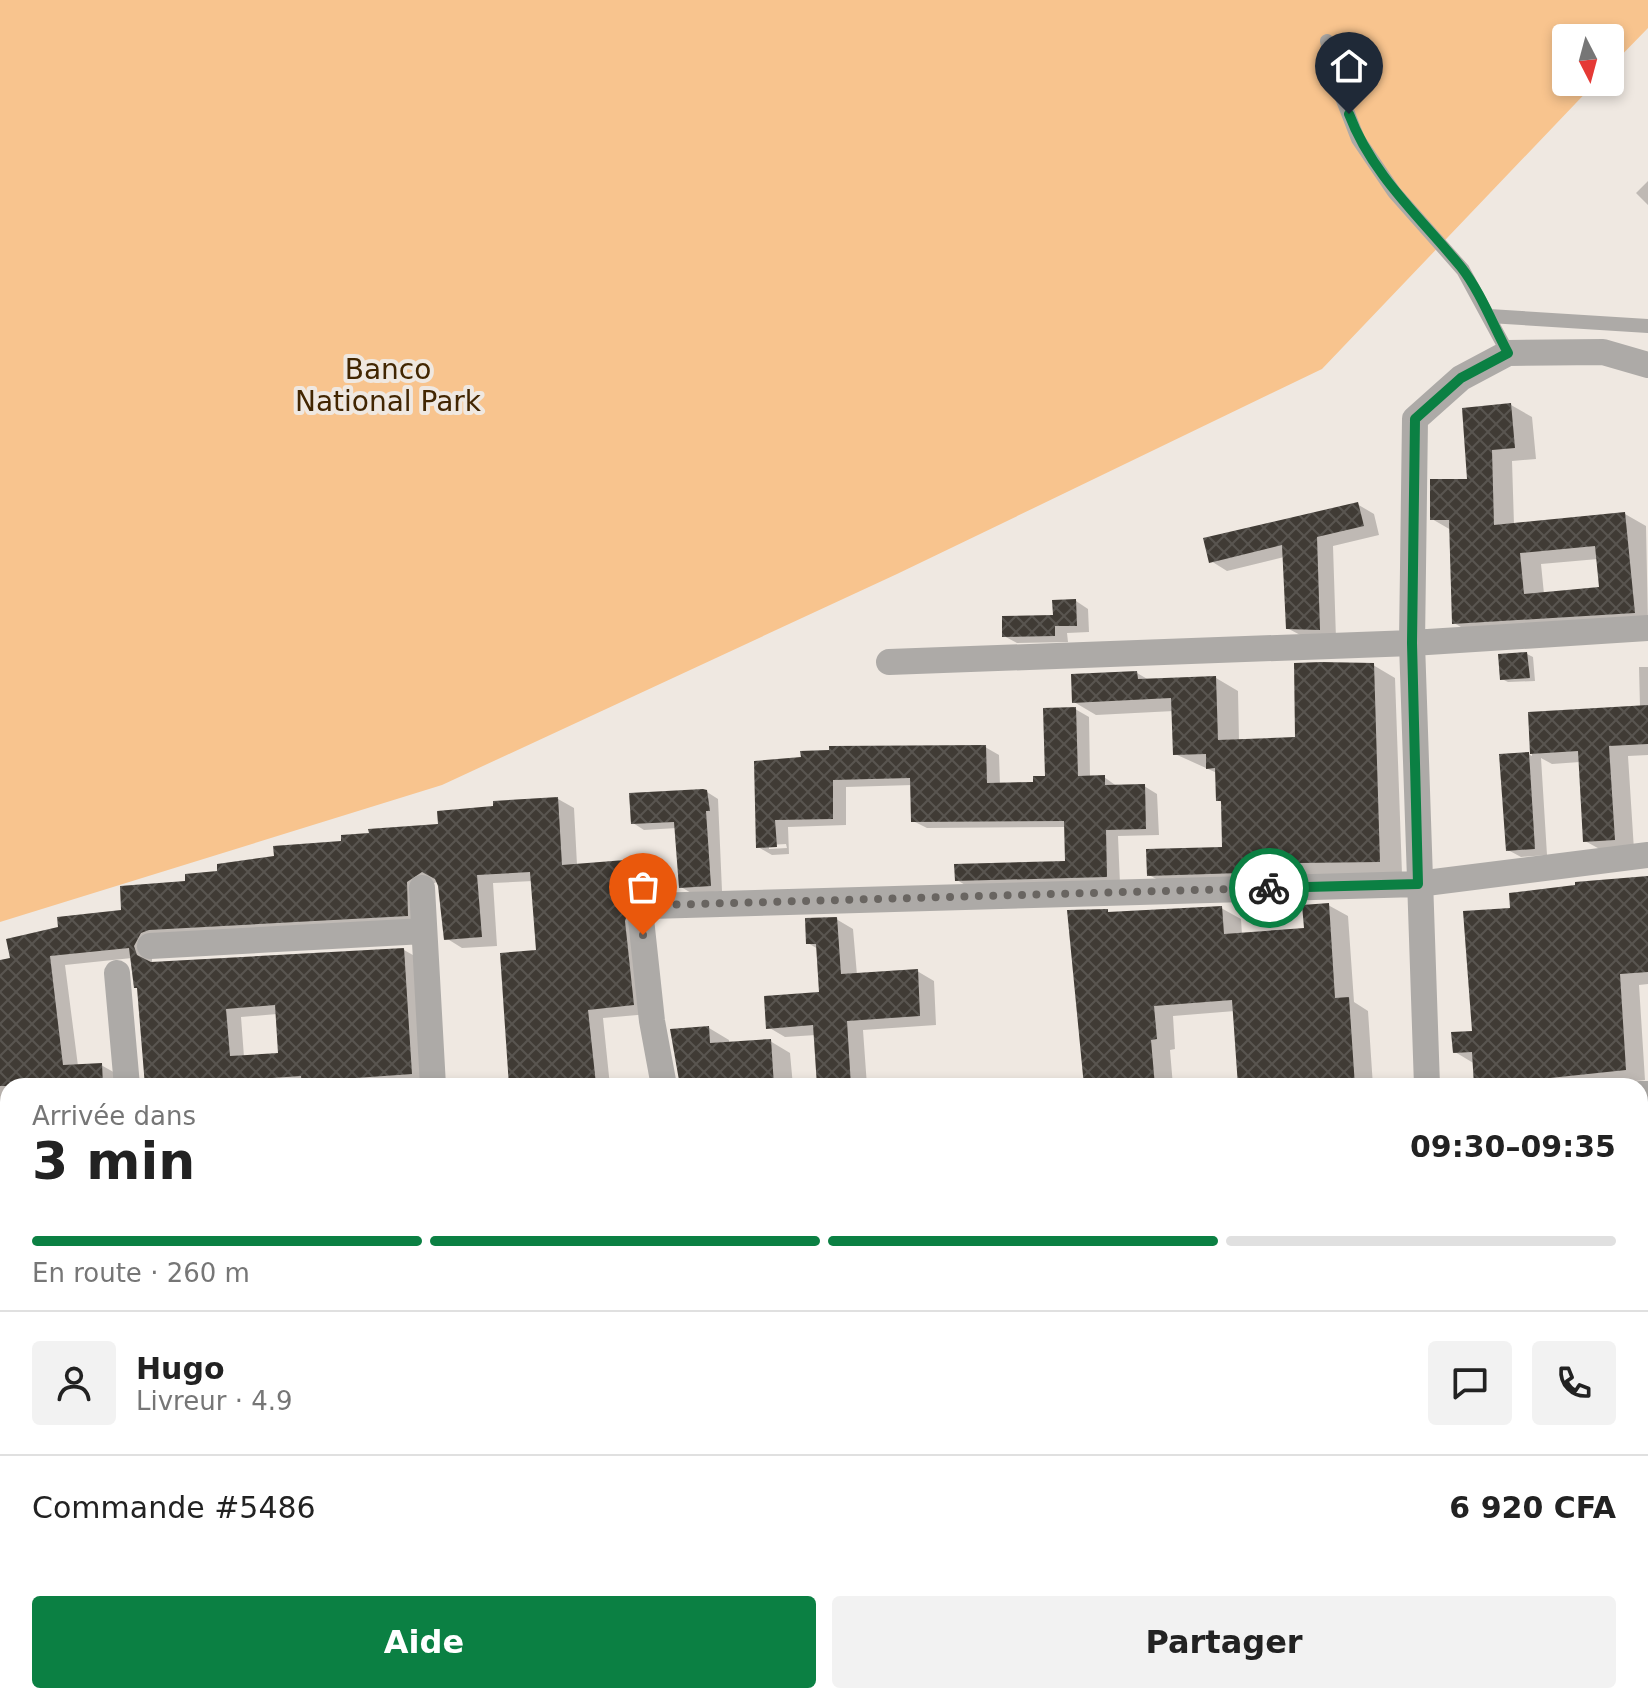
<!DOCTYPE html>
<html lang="fr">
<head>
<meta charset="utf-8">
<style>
	:root { --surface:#fff; --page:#f2f2f2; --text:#222; --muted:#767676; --line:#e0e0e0; --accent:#0b8043 }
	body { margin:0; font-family:"DejaVu Sans",sans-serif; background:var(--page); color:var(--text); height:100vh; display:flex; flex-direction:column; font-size:30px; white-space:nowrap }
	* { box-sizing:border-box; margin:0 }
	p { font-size:26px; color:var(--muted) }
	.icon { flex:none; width:44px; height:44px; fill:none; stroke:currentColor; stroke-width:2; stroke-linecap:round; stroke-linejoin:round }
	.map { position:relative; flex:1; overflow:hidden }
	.panel { position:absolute; left:0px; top:1078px; width:1648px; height:626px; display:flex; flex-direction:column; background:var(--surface); border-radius:24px 24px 0 0; box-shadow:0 4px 12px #0003 }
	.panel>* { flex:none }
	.needle { width:52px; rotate:174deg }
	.controls { position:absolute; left:1552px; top:24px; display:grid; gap:16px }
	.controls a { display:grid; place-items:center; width:72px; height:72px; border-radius:8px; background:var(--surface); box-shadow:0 4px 12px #0003; font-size:40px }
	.pin { position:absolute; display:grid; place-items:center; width:68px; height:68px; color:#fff; margin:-82px -34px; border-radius:50% 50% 50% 0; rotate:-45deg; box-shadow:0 0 8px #0007 }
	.pin .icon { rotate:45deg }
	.courier { position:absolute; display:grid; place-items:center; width:80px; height:80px; margin:-40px; border:6px solid #0b8043; border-radius:50%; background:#fff; color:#222; box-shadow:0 2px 10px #0007 }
	.headline em { font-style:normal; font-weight:800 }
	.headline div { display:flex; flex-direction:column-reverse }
	.headline { display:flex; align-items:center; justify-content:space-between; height:136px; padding:0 32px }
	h1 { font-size:52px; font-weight:800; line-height:60px }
	.bar { display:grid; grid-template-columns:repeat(4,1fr); gap:12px 8px; align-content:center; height:96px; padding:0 32px }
	.bar i { height:10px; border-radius:6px; background:var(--line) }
	.bar .on { background:var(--accent) }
	.bar p { grid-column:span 4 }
	.line { display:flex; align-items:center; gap:20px; padding:0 32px; border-top:2px solid var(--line) }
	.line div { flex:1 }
	.round { display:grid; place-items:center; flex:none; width:84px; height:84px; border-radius:8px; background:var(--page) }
	.cta { display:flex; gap:16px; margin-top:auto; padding:16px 32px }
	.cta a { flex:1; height:92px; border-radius:8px; background:var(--accent); color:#fff; font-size:32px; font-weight:800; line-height:92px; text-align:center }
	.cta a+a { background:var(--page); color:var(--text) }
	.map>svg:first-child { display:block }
	.green { fill:#f8c48e }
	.shadow { fill:#0003; fill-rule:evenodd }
	.building { fill:url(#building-cross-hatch); fill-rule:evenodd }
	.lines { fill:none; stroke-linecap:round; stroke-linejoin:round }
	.service { stroke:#adaaa7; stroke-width:14 }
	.minor { stroke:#adaaa7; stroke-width:26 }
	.done { stroke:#696561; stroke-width:8; stroke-dasharray:0 14.4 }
	.route { stroke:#0b8043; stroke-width:10 }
	.labels { text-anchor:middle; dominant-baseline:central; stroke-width:8; stroke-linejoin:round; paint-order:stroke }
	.park-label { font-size:28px; fill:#422602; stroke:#efe8e1 }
</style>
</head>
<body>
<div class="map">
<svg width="1648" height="1703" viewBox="0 0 1648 1703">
	<defs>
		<pattern id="building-cross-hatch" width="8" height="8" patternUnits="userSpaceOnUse" patternTransform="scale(2)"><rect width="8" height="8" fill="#403b35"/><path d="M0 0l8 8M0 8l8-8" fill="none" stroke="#595550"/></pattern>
	</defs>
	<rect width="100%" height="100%" fill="#efe8e1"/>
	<path class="green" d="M 0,0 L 1648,0 L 1648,28 L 1610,67 L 1610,38 L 1566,38 L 1566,82 L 1596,82 L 1322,369 L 897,574 L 442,785 L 0,922 Z"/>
	<path class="shadow" d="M 1648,181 L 1648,205 L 1636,193 Z
		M 1511,405 L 1532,417 L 1536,459 L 1512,461 L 1514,525 L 1625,514 L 1646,526 L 1648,624 L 1475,635 L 1454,623 L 1451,530 L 1432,519 L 1469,481 ZM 1598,559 L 1601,589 L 1544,594 L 1541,564 Z
		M 1357,504 L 1374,514 L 1379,535 L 1333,546 L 1336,639 L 1304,637 L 1287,628 L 1284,557 L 1227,571 L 1211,561 Z
		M 1076,601 L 1088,609 L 1089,632 L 1067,633 L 1068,642 L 1017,643 L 1004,636 L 1055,617 Z
		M 1527,654 L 1533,657 L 1535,681 L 1508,682 L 1502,679 Z
		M 1373,665 L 1395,678 L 1402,874 L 1171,887 L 1149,875 L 1224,849 L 1223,803 L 1218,800 L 1217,773 L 1175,754 L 1174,711 L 1096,715 L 1074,702 L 1137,673 L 1149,680 L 1216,678 L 1238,691 L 1239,741 L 1297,739 Z
		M 1639,667 L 1648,667 L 1648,755 L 1628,756 L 1634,850 L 1605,852 L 1585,841 L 1580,762 L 1552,764 L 1541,758 L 1547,855 L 1521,857 L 1508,850 L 1528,754 L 1532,756 L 1530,714 L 1640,707 Z
		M 1075,709 L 1089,717 L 1090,777 L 1104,777 L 1118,787 L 1144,786 L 1157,794 L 1159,835 L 1118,836 L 1120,884 L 970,888 L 957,880 L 1067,862 L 1066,827 L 927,828 L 913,821 L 913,785 L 846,787 L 846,825 L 788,827 L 789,854 L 772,855 L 758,847 L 756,763 L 985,747 L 999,755 L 1000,785 L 1035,784 L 1047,778 ZM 786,844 L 787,848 L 769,849 L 769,845 Z
		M 707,792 L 718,799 L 722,891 L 693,894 L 681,887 L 677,828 L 644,830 L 633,823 Z
		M 558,799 L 574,808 L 577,865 L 624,862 L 640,871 L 649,1014 L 603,1018 L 610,1086 L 511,1086 L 502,955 L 538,952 L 533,881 L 493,883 L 497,946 L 462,948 L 446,938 L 438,881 L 423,890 L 423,924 L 152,947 L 152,964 L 404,950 L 420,959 L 428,1086 L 148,1086 L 139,989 L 132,958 L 65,965 L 78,1066 L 101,1065 L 117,1074 L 118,1086 L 8,1086 L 8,1163 L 0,1164 L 0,962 L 187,883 L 220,873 ZM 277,1014 L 280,1054 L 244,1057 L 241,1017 Z
		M 1648,879 L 1648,984 L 1639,985 L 1645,1080 L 1591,1086 L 1476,1085 L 1475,1064 L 1455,1052 L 1474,1033 L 1512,910 Z
		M 1328,905 L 1348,916 L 1354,1002 L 1368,1011 L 1373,1086 L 1240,1086 L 1235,1011 L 1173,1016 L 1175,1049 L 1170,1050 L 1173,1086 L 1085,1086 L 1107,911 L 1112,914 L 1221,908 L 1241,919 L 1242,935 L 1306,930 Z
		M 836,919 L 853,929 L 857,975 L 917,971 L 934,981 L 936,1025 L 863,1030 L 867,1086 L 819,1086 L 816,1035 L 785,1037 L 768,1027 L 821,994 L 818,949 L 808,943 Z
		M 709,1028 L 729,1040 L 729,1044 L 770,1041 L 790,1053 L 793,1086 L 681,1086 Z
		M 1640,1127 L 1648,1132 L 1648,1226 L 1640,1226 Z
		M 0,1207 L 8,1207 L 8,1360 L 0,1361 Z
		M 1640,1282 L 1648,1286 L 1648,1320 L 1641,1323 L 1641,1342 L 1648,1344 L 1648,1490 L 1640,1490 Z
		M 0,1440 L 8,1440 L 8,1647 L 4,1659 L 8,1665 L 8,1696 L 26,1696 L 26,1703 L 0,1703 Z
		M 1648,1585 L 1648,1703 L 1493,1703 L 1492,1696 L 1640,1696 L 1640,1586 Z
		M 94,1696 L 171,1696 L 169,1703 L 95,1703 Z
		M 354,1696 L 477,1696 L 474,1703 L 354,1703 Z
		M 484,1696 L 592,1696 L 593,1703 L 485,1703 Z
		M 663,1696 L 843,1696 L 844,1703 L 664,1703 Z
		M 913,1696 L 1363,1696 L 1363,1699 L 1440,1696 L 1441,1703 L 914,1703 Z"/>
	<path class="building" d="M 1511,403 L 1515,448 L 1492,450 L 1494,525 L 1625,512 L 1635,613 L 1452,624 L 1449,520 L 1430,520 L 1430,479 L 1467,479 L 1462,408 ZM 1595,546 L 1599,587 L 1524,594 L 1520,553 Z
		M 1358,502 L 1364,526 L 1317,537 L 1320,630 L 1286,629 L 1282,545 L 1209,563 L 1203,538 Z
		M 1076,599 L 1077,626 L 1055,626 L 1055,636 L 1002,637 L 1002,616 L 1053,615 L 1052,600 Z
		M 1527,652 L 1530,678 L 1500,680 L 1498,654 Z
		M 1321,662 L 1374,663 L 1380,862 L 1299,863 L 1299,871 L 1147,876 L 1146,849 L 1222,847 L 1221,801 L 1216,801 L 1215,768 L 1206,769 L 1206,754 L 1173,755 L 1171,698 L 1072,703 L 1071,674 L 1137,671 L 1138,679 L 1216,676 L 1218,740 L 1295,737 L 1294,663 Z
		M 1648,705 L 1648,744 L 1609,746 L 1615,840 L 1583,842 L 1578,751 L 1530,754 L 1528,712 Z
		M 1076,707 L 1078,776 L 1105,775 L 1105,785 L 1145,784 L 1146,829 L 1106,830 L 1107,877 L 955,881 L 954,864 L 1065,861 L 1064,821 L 911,822 L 910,778 L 833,780 L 833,819 L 775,820 L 777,847 L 756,848 L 754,761 L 801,757 L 800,751 L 829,750 L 829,746 L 986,745 L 987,783 L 1033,782 L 1033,776 L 1045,776 L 1043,708 Z
		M 1529,752 L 1535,849 L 1506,851 L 1499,754 Z
		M 703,789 L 707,790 L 710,811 L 706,811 L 711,886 L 679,888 L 674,822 L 631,824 L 629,793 Z
		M 558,797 L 562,865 L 625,860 L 629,909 L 625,921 L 634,1005 L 588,1010 L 596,1084 L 509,1086 L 500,953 L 536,950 L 530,872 L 477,875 L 482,937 L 444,940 L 438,886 L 435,879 L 422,872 L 407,882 L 408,916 L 149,930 L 141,933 L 134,946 L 137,955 L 151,962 L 404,948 L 412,1074 L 342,1079 L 343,1086 L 302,1086 L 301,1076 L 244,1080 L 244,1086 L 212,1086 L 212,1082 L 145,1086 L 137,988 L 134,988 L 129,948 L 50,956 L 63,1065 L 102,1063 L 103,1086 L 0,1086 L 0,960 L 10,958 L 6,939 L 58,927 L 57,917 L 121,910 L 120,886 L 185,881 L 185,874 L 217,871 L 217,864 L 274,856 L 273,846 L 341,841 L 341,835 L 369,833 L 368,829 L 438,824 L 437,811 L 493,806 L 493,801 ZM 275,1005 L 278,1053 L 230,1056 L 226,1009 Z
		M 1648,876 L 1648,972 L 1620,974 L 1626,1070 L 1474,1086 L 1472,1052 L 1453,1053 L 1451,1032 L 1472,1031 L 1463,911 L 1510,908 L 1509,893 L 1575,885 L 1575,882 Z
		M 1329,903 L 1335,998 L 1349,997 L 1355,1086 L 1238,1086 L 1232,1000 L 1154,1006 L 1157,1039 L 1151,1040 L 1155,1086 L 1084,1086 L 1067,910 L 1108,909 L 1108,912 L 1222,906 L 1224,934 L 1304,928 L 1302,905 Z
		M 837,917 L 841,974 L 918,969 L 920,1016 L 847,1021 L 851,1086 L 817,1086 L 813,1025 L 766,1029 L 764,996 L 819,992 L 816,944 L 806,944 L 805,918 Z
		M 709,1026 L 710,1043 L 771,1039 L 774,1086 L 680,1086 L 670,1029 Z"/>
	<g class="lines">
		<path class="service" d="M 1327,41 L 1339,90 L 1358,139 L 1394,192 L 1463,270 L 1508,353
			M 1489,316 L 1648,326"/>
		<path class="minor" d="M 889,662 L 1412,643 L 1648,628
			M 422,888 L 433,1086
			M 150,946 L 424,931
			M 117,973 L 127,1086
			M 664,1086 L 652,1021 L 641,919 L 650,906 L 1418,884 L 1648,855
			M 1427,1086 L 1412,643 L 1415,419 L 1461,378 L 1508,353 L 1603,352 L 1648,365
			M 1640,1094 L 1648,1094
			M 0,1177 L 8,1177
			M 1640,1324 L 1648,1324
			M 0,1413 L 8,1412
			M 1640,1559 L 1648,1559
			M 0,1645 L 8,1645
			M 161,1696 L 161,1703
			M 467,1696 L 467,1703
			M 850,1696 L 853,1703
			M 1468,1696 L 1469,1703"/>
	</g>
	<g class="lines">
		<path class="done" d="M 643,935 L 644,911 L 661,905 L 1269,888"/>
		<path class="route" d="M 1269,888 L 1418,884 L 1412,643 L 1415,419 L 1461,378 L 1508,353 C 1493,325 1480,291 1461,267 C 1420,217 1372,175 1349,114"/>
	</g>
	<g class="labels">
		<g class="park-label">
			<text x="388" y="369">Banco<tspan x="388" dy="32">National Park</tspan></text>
		</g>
	</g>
</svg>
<div class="controls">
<a><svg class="needle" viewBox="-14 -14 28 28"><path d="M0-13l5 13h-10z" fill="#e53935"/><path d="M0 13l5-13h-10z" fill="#767676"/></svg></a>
</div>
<div class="pin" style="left:643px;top:935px;background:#ea580c"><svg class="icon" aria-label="bag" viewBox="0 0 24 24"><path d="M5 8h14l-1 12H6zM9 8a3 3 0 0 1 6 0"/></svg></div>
<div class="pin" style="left:1349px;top:114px;background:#1f2937"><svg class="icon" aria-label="home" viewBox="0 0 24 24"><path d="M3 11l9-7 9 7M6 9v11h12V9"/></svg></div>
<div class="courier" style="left:1269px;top:888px"><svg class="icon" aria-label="bike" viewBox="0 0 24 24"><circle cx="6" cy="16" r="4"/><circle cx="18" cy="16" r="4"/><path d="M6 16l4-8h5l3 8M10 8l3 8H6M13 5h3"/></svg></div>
<section class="panel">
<div class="headline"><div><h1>3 min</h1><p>Arrivée dans</p></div><em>09:30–09:35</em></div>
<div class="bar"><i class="on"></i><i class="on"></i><i class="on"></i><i></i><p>En route · 260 m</p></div>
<div class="line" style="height:144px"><a class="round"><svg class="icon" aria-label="person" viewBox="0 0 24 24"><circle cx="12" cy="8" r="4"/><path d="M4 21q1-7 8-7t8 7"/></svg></a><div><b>Hugo</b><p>Livreur · 4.9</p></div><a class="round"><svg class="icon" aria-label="chat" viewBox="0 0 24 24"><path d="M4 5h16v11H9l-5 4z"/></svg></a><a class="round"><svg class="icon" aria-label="phone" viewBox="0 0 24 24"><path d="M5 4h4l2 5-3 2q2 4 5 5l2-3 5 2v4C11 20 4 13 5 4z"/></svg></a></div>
<div class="line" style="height:104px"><div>Commande #5486</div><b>6 920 CFA</b></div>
<div class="cta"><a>Aide</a><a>Partager</a></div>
</section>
</div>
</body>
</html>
